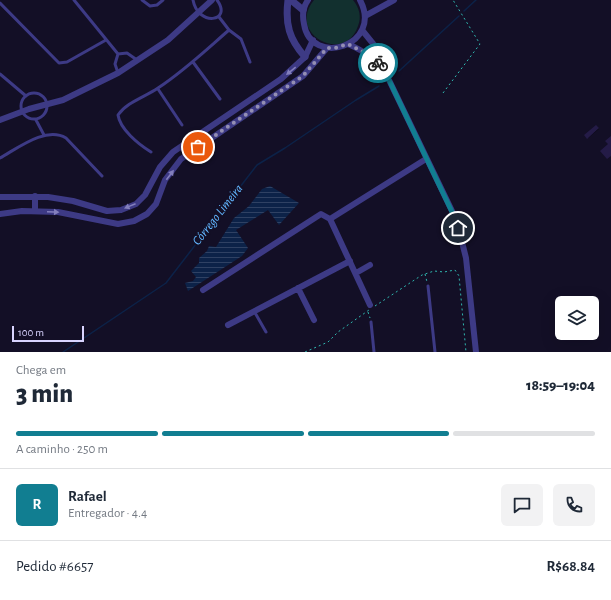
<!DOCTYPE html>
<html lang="pt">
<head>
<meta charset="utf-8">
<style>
	:root { --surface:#fff; --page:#f2f2f3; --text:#1f2937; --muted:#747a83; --line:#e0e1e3; --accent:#117e91 }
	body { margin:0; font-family:"Alegreya Sans",sans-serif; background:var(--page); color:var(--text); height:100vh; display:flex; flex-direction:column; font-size:15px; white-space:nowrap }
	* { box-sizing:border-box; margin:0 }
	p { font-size:13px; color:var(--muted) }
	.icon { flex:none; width:22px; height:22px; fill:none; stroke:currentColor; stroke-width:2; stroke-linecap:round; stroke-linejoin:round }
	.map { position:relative; height:352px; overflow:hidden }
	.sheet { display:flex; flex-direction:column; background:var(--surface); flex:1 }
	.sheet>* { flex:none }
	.fabs { position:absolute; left:555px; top:296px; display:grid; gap:8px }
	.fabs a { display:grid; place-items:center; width:44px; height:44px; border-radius:6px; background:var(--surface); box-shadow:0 4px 16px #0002; font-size:20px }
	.scale { position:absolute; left:12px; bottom:10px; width:72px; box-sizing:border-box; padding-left:4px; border:2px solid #d9d4ff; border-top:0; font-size:11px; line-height:14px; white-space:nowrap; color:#d9d4ff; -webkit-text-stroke:3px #130f26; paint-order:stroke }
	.pin { position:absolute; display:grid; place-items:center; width:34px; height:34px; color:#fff; margin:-17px; border:2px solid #fff; border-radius:50%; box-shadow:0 1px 4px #0007 }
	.courier { position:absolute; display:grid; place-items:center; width:40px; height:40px; margin:-20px; border:3px solid #117e91; border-radius:50%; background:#fff; color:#222; box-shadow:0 1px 5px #0007 }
	.head em { font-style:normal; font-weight:800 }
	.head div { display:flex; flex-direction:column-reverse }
	.head { display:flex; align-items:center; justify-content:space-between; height:68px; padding:0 16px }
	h1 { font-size:26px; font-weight:800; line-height:30px }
	.bar { display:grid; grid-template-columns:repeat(4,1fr); gap:6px 4px; align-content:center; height:48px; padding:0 16px }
	.bar i { height:5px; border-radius:3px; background:var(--line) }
	.bar .selected { background:var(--accent) }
	.bar p { grid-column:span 4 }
	.line { display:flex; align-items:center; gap:10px; padding:0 16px; border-top:1px solid var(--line) }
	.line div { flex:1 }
	.round { display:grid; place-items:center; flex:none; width:42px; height:42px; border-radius:6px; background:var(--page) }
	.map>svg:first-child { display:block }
	.garden { fill:#12302f }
	.water { fill:url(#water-rules) }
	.shadow { fill:#0007 }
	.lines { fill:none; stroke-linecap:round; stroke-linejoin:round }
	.stream { stroke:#0c2248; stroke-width:1.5 }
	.building { fill:#241b47 }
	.path { stroke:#2fb8b0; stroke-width:1; stroke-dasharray:2 3; stroke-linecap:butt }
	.service { stroke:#3d3a85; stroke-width:3 }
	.minor { stroke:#3d3a85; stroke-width:6 }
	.tertiary { stroke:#3d3a85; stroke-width:7 }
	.oneway { fill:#837fbc }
	.done { stroke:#948fb3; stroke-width:4; stroke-dasharray:0 7.2 }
	.route { stroke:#117e91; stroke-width:5 }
	.labels { text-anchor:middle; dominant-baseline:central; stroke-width:4; stroke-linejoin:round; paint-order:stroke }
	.water-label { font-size:13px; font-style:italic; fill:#62b6ff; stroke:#130f26 }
</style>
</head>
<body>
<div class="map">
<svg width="611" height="352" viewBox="0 0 611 352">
	<defs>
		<pattern id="water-rules" width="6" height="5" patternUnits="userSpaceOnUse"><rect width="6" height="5" fill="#0c2248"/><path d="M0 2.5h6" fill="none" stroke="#2f4163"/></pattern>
	</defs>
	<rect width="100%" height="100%" fill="#130f26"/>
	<path class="garden" d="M 314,0 L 353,0 C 359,7 362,17 358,26 C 345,65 286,34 314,0 Z"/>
	<path class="water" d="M 270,186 L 299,203 L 279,225 L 268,210 L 236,230 L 248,248 L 242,256 L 188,291 L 185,283 L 193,281 L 196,277 L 191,271 L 199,263 L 199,258 L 207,251 L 209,246 L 216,247 L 234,218 L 249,206 L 262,189 Z"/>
	<path class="shadow" d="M 596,126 L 599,129 L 588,138 L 586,135 Z"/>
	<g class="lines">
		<path class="stream" d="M 464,11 L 476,0
			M 399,71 L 459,16
			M 63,352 L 166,283 L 257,165 L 285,148 L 356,100 L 379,86"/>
	</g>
	<path class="building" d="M 596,125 L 599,128 L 587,139 L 584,135 Z
		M 611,136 L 611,156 L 607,159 L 600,151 L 608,144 L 605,141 Z"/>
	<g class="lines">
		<path class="path" d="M 443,93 L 480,44 L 453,0
			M 425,274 L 427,282
			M 375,306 L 422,275 L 434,271 L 444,272 L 455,270 L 459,276 L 466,352
			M 368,312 L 370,318
			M 305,352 L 328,342 L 338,332 L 369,310"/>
		<path class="service" d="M 74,0 L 118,54
			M 142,0 L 150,6 L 157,5 L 163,0
			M 193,0 C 198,27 233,22 217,0
			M 0,3 L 59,63 L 67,62 L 106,40
			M 219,17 L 229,30 L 241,39 L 250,62
			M 193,62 L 220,99
			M 118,73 L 115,64 L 118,54 L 127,53 L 137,60
			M 0,74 L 26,96
			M 158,89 L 182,125
			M21 106a13 13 0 1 1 26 0a13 13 0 1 1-26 0Z
			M 36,120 L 44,135
			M 151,152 C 138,144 120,129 118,115 C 127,102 145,97 158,88 C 184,71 206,50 229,30
			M 0,158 C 18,148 46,126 66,138 L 102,176
			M 428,286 L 435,352
			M 254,311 L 266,332
			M 371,322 L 374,352"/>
		<path class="minor" d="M 308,0 C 303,7 302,15 304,24 C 311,68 384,46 360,0
			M 365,16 L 394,0
			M 362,30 L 387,61
			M 348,44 C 367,52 378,62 389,80 L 453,213 L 462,242 L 466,258 L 476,352
			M 0,120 L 29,109 L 63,100 L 118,73 L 168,40 L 212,0
			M 0,197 L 48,197 L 73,201 L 107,211 L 121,210 L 136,204 L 145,195 L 160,167 L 173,152 L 281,79 L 305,57 L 313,40
			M 35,211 L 35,196
			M 0,214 L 22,211 L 58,212 L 118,224 L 134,221 L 147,214 L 156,204 L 165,180 L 181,159 L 303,76 L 327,48
			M 330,219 L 426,159
			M 356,273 L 370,265
			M 298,288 L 314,320
			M 203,290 L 321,214 L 330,219 L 370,305
			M 228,325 L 350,261"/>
		<path class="tertiary" d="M 288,0 C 285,24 289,39 305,57
			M 291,0 L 303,10"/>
	</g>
	<defs><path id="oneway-solid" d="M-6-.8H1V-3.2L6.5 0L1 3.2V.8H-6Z"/></defs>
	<g class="oneway">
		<use href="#oneway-solid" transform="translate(291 71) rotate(141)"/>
		<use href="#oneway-solid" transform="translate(170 175) rotate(-53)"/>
		<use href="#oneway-solid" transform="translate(130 206) rotate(158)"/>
		<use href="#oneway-solid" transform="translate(53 212) rotate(2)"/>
	</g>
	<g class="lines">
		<path class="done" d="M 198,147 L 303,76 L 327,48 L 335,48 L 348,44 L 369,55 L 378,63"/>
		<path class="route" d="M 378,63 L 389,80 L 453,214 L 458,228"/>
	</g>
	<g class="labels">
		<g class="water-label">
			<text transform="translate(218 215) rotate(-52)">Córrego Limeira</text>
		</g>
	</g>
</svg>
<div class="fabs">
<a><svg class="icon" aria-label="layers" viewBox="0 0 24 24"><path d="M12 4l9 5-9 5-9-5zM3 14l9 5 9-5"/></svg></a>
</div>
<div class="scale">100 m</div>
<div class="pin" style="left:198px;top:147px;background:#ea580c"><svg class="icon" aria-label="bag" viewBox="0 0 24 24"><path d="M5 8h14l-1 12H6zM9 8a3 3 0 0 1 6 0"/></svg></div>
<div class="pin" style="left:458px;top:228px;background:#1f2937"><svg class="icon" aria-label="home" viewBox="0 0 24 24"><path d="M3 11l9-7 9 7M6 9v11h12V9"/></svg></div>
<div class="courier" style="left:378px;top:63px"><svg class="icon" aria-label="bike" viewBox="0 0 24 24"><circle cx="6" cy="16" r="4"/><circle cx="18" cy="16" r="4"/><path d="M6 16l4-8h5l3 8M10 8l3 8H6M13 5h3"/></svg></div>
</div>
<section class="sheet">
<div class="head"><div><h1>3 min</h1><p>Chega em</p></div><em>18:59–19:04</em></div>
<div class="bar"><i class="selected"></i><i class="selected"></i><i class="selected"></i><i></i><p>A caminho · 250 m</p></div>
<div class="line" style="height:72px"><b class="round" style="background:var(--accent);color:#fff">R</b><div><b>Rafael</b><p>Entregador · 4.4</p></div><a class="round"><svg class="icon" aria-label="chat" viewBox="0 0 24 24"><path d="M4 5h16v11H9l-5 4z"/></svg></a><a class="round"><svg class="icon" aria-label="phone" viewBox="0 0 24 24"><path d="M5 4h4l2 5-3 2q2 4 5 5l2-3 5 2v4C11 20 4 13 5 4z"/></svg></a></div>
<div class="line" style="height:52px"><div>Pedido #6657</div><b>R$68.84</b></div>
</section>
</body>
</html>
